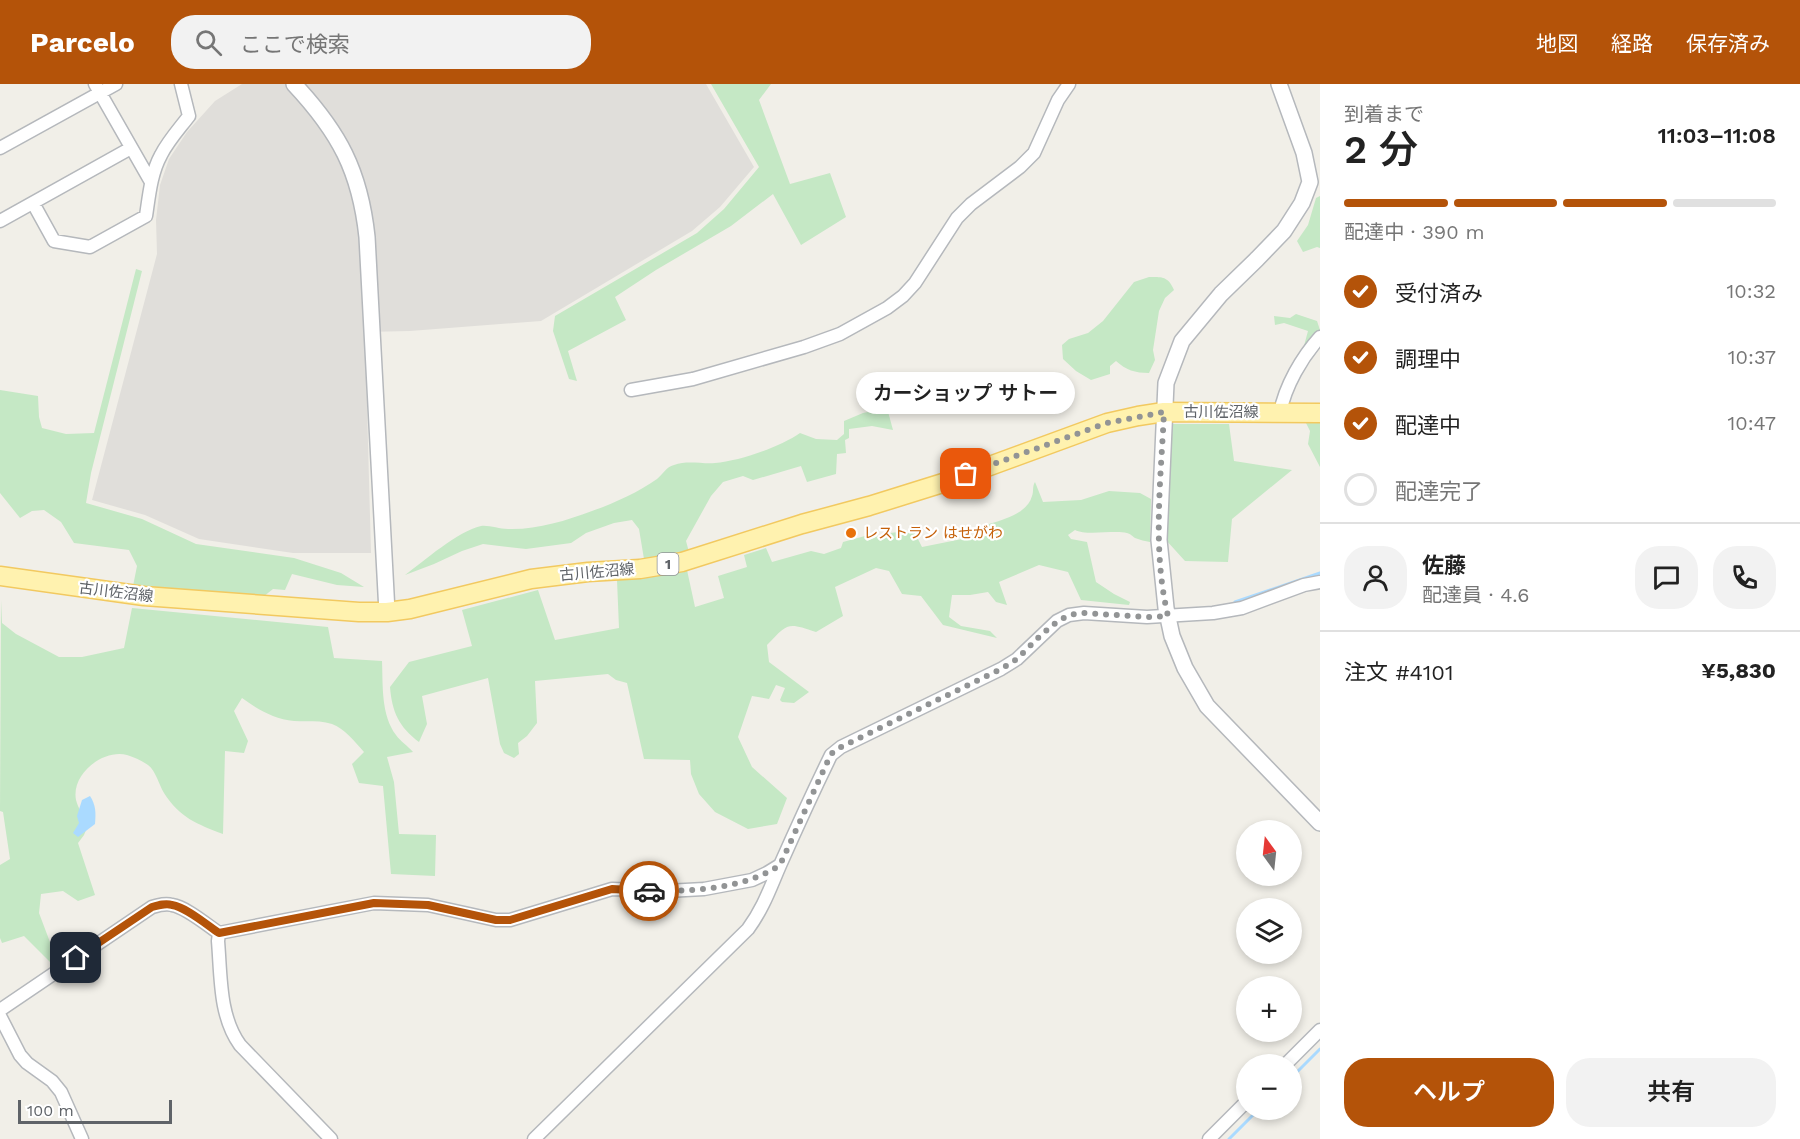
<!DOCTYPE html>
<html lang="ja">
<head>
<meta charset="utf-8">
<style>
	:root { --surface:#fff; --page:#f2f2f2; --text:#222; --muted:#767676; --line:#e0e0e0; --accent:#b45309 }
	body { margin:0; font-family:"Work Sans","Noto Sans JP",sans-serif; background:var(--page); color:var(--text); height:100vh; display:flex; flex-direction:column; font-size:22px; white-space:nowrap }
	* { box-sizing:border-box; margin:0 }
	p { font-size:20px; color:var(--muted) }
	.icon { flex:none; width:33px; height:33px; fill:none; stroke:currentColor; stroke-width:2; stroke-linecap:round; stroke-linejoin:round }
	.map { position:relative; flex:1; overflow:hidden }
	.sheet { display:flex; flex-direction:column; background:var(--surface); width:480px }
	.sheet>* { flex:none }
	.needle { width:39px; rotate:345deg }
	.tools { position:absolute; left:1236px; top:736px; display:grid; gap:12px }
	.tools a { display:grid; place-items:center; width:66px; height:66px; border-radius:50%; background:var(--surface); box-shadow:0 3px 9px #0003; font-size:30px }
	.scale { position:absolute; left:18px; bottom:15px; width:154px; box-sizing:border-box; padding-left:6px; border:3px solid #5f6368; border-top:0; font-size:16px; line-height:21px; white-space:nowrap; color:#5f6368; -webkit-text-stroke:4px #fff; paint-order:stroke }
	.pin { position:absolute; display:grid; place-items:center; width:51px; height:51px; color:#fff; margin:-26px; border-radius:12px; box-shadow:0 3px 9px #0006 }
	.courier { position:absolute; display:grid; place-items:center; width:60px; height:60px; margin:-30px; border:4px solid #b45309; border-radius:50%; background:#fff; color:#222; box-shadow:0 2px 8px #0007 }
	.bubble { position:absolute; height:42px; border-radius:21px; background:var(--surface); box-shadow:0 3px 9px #0003; font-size:20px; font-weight:600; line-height:42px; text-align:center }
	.summary em { font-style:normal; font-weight:600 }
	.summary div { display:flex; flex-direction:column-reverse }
	.summary { display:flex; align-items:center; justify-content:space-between; height:102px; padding:0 24px }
	h1 { font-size:39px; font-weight:600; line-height:45px }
	.bar { display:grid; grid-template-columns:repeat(4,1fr); gap:9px 6px; align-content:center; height:72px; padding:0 24px }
	.bar i { height:8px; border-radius:4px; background:var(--line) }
	.bar .selected { background:var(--accent) }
	.bar p { grid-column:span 4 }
	.line { display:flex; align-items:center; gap:15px; padding:0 24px; border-top:2px solid var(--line) }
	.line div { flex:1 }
	.round { display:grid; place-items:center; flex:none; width:63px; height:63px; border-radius:24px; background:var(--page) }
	ol { padding:0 24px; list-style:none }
	li { display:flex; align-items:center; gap:18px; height:66px }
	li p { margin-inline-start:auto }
	li .icon { padding:6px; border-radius:50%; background:var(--accent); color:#fff; stroke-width:4 }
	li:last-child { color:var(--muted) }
	li i { width:33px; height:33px; border:3px solid var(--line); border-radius:50% }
	.primary-button { display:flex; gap:12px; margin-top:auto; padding:12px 24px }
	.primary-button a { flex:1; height:69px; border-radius:24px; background:var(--accent); color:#fff; font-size:24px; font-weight:600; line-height:69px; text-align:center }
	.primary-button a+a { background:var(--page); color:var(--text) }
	header { display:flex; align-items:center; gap:36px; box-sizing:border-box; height:84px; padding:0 30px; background:var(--accent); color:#fff }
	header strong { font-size:28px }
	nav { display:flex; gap:33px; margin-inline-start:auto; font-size:21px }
	.search { width:420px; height:54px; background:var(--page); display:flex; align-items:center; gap:15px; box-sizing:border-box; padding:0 21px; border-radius:24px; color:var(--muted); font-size:22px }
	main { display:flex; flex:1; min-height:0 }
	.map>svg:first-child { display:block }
	.industrial { fill:#e0deda }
	.green { fill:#c5e8c5 }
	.water { fill:#aadaff }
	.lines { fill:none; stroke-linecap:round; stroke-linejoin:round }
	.stream { stroke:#aadaff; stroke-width:3 }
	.minor-casing { stroke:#b5b8bc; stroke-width:15 }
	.tertiary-casing { stroke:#b5b8bc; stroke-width:18 }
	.primary-casing { stroke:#f2c960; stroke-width:21 }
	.minor { stroke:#fff; stroke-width:12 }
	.tertiary { stroke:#fff; stroke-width:15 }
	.primary { stroke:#fff2af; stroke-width:18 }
	.done { stroke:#929495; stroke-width:6; stroke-dasharray:0 10.8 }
	.route { stroke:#b45309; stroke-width:8 }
	.food-dot { fill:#e8710a; stroke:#fff; stroke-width:2 }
	.labels { text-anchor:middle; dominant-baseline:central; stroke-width:4.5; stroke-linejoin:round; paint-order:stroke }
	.shield { fill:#fff; stroke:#8f9295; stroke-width:1.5 }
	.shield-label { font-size:14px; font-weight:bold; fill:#5f6368 }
	.street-label { font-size:15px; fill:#5f6368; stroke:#fff }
	.food-label { font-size:15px; fill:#c56008; stroke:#fff; text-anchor:start }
</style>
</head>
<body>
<header>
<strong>Parcelo</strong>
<div class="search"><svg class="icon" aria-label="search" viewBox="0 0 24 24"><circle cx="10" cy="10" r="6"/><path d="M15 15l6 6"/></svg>ここで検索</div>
<nav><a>地図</a><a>経路</a><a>保存済み</a></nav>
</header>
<main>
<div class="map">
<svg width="1320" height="1055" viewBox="0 0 1320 1055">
	<rect width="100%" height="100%" fill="#f1efe8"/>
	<path class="industrial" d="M 242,0 L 706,0 L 754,83 L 720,123 L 692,147 L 541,237 L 410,247 L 365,248 L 371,469 L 293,469 L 199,455 L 145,431 L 92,416 L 157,170 L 156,136 L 160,101 L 169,75 L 187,48 L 215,17 Z"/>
	<path class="green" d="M 711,0 L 771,0 L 759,16 L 790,100 L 830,89 L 846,133 L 801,161 L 773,110 L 731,142 L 656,186 L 615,213 L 626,236 L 568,267 L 577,297 L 569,295 L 553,247 L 555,232 L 697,149 L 724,125 L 759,83 Z
		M 1320,112 L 1320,164 L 1317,163 L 1303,168 L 1297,157 L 1308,141 L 1316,114 Z
		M 136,185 L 142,187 L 91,389 L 86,419 L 142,435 L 196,460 L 294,474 L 341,489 L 364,503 L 337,501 L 292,490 L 285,506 L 273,505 L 263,513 L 133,502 L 137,482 L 129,466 L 74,459 L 61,438 L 44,426 L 32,427 L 20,434 L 0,409 L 0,306 L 38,312 L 39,333 L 42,344 L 66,350 L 94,349 Z
		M 1149,193 C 1162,193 1168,192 1174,206 L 1165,214 L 1159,227 L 1153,266 L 1155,276 L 1149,289 C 1135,289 1126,286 1116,277 L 1110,282 L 1110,290 L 1091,296 L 1076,287 L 1063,275 L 1062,261 L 1069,255 L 1088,249 L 1103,237 L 1134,198 Z
		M 1296,230 L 1317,237 L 1320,246 L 1308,258 L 1302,269 L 1308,247 L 1284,239 L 1275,241 L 1274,232 L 1290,234 Z
		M 887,324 L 893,346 L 872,342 L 849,345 L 849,354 L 845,356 L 846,369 L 837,370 L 836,390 L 807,398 L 801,382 L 753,396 L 743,392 L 723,398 L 711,412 L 686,457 L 689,468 L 644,475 L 639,445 L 632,436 L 614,439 L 586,449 L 571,459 L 526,465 L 483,460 L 462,467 L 434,480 L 405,491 C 424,477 458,447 481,442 C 489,441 499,445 508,445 C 536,446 565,437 592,427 C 612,420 639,408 657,395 C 663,390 666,383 674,381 C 687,376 701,380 715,379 C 739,377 780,363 800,349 L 816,355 L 837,356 L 844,350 L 844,337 L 863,329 Z
		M 1306,339 L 1320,339 L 1320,383 L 1308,360 L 1310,347 Z
		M 1171,340 L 1229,340 L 1234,377 L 1292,386 L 1232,435 L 1228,478 L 1185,477 L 1165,455 Z
		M 1035,398 L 1043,418 L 1081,416 L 1109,407 L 1140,409 L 1151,415 L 1150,458 C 1145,457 1140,456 1135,454 C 1132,452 1131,450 1127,449 C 1114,446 1086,452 1075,446 L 1068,451 L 1071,455 L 1087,458 L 1096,498 L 1114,510 L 1130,518 L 1129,521 L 1081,516 L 1068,488 L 1039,481 L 999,498 L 1007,521 L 996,518 L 988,508 L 970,511 L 952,511 L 949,533 L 961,542 L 990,547 L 997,554 L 943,541 L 921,512 L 902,510 L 889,487 L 876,484 L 835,503 L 843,532 L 816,548 C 787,538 788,539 767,561 L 769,578 L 809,608 L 794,619 L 782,618 L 780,616 L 785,604 L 776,601 L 769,615 L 752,612 L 738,653 L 752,683 L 787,714 L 777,740 L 748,745 L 715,728 L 699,710 L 691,690 L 690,676 L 644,675 L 627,599 L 616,596 L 608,590 L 535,597 L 537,639 L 527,652 L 518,659 L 519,670 L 514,674 L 504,669 L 500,660 L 488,594 L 422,612 L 427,640 L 419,658 C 399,643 392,628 390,603 L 409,578 L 472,562 L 462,526 L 538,506 L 555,556 L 619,544 L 617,496 L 638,495 L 687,486 L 695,523 L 724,514 L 718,492 L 747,483 L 744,471 L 766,464 L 772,478 L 811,467 L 824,470 L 841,464 L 843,458 L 865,452 L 867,457 C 885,448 895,447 915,449 L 922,463 L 977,452 L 983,442 C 1000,436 1027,431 1032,412 C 1034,407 1032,403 1035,398 Z
		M 1,516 L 2,539 L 16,550 L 59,573 L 82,573 L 124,564 L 132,524 L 328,543 L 334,574 L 382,577 C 383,602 381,631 396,651 C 400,657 408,662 413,668 L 387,673 L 394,698 L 399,750 L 436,751 L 435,792 L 391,790 L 383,702 L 359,699 L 352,680 L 364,668 C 355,658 344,644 332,640 C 320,636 306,638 294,637 C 274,635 257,625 242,614 L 234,627 L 248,657 L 244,669 L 225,667 L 223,750 C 197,740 180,734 164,709 C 159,701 156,687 148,681 C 142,677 134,673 127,671 C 103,665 71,690 76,716 C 78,724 84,733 88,741 L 84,751 L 78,759 L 95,811 L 78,817 L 63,807 L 41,810 L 39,829 L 56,874 L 50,878 L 24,852 L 2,859 L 0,854 L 0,781 L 10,775 L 3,728 L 0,727 Z"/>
	<path class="water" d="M 90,712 C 96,721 96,729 95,740 L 78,753 L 73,749 L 79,739 L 77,732 L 82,716 Z"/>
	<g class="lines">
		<path class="stream" d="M 1235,518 L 1320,489
			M 1292,993 L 1320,965
			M 1229,1055 L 1258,1026"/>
		<defs>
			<path id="minor" d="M 95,0 L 151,98
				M 0,64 L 116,0
				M 33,119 L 54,157 L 90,163 L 146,132 C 149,112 151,89 161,71 C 168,57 179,45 189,32 L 181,0
				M 0,137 L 131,64
				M 631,306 L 693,295 L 804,263 L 840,250 L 887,224 L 903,212 L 915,199 L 957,134 L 971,120 L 1020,83 L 1034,69 L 1058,16 L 1069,0
				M 1280,329 C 1285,302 1302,273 1320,253
				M 219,849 L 218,857 C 221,892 219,932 240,961 L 331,1055
				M 0,926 L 152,823 C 159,821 166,819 172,821 C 186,823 207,841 219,849 L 374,819 L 428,821 L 496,836 L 510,836 L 612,805 L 667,807 L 704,805 L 752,796 L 767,789 L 780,781
				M 0,932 L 20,971 L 27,979 L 52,997 L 61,1008 L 82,1055
				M 1285,981 L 1320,946
				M 534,1055 L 748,845 C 764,823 770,804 781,779 C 797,743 814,706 831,671 L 841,663 L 1001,585 L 1017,575 L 1057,537 L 1069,531 L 1084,529 L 1147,533 L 1213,529 L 1242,524 L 1304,501 L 1320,498
				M 1209,1055 L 1246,1018"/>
			<path id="tertiary" d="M 294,0 C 339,48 360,87 367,153 L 387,528
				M 1279,0 L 1304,69 L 1310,98 L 1302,119 L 1284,147 L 1257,175 L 1221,210 L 1182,257 L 1166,299 L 1159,456 L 1166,524 L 1172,552 L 1185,584 L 1207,622 L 1320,739"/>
			<path id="primary" d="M 0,492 L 144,512 L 359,528 L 387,528 L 410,525 L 531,495 L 588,488 L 640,485 L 682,478 L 802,440 L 869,422 L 946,398 L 1107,339 L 1138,332 L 1164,328 L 1320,329"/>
		</defs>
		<use href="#minor" class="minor-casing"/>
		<use href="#tertiary" class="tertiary-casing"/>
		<use href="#primary" class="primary-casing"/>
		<use href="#minor" class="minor"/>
		<use href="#tertiary" class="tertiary"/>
		<use href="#primary" class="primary"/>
	</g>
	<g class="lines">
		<path class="done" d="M 649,807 C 693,807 742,806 780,781 L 831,670 L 841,663 L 1001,585 L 1017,575 L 1041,551 L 1058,537 L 1069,531 L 1084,529 L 1147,533 L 1168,532 C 1152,466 1161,395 1164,328 L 1107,339 L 966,390"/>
		<path class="route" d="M 76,874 L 152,823 C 159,821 166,819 172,821 C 186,823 207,841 219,849 L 374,819 L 428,821 L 496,836 L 510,836 L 612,805 L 649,807"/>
	</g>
	<circle class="food-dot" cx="851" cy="449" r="6"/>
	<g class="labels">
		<rect class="shield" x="657.5" y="469" width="21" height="22" rx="4.5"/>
		<g class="shield-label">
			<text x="668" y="480">1</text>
		</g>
		<g class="street-label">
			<text x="1221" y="328">古川佐沼線</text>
			<text transform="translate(597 488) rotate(-5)">古川佐沼線</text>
			<text transform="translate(116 508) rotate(7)">古川佐沼線</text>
		</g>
		<g class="food-label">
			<text x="863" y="449">レストラン はせがわ</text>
		</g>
	</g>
</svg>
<div class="tools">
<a><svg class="needle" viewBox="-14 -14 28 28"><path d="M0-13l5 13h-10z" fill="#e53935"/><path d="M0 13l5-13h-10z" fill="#767676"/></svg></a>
<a><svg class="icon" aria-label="layers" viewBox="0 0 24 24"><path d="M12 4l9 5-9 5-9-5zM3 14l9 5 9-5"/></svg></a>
<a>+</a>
<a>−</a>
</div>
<div class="scale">100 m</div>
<div class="pin" style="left:966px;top:390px;background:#ea580c"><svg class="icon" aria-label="bag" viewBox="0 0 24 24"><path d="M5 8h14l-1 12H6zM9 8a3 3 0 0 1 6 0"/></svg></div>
<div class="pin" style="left:76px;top:874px;background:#1f2937"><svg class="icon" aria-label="home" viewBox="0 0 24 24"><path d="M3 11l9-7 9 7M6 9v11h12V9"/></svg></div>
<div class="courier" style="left:649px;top:807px"><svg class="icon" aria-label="car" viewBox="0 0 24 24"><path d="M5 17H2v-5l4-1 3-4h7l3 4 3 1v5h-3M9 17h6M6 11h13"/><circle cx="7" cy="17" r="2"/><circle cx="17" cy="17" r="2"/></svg></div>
<div class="bubble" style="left:856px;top:288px;width:219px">カーショップ サトー</div>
</div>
<section class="sheet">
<div class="summary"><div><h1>2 分</h1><p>到着まで</p></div><em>11:03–11:08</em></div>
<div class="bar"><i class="selected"></i><i class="selected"></i><i class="selected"></i><i></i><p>配達中 · 390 m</p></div>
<ol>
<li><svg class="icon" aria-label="check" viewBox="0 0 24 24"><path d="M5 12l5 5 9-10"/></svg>受付済み<p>10:32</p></li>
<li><svg class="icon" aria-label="check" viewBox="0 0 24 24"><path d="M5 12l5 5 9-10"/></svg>調理中<p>10:37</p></li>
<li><svg class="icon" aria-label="check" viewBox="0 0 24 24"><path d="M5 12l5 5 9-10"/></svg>配達中<p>10:47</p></li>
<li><i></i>配達完了</li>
</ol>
<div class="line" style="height:108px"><a class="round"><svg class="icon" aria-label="person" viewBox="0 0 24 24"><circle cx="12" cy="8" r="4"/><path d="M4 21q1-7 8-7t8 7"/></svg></a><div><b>佐藤</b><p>配達員 · 4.6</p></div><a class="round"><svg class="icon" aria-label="chat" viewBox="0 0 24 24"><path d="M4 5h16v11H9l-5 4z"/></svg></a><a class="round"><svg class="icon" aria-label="phone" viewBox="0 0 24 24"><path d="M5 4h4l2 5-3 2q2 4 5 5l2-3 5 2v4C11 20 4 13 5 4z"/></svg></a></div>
<div class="line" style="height:78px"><div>注文 #4101</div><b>¥5,830</b></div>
<div class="primary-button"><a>ヘルプ</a><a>共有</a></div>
</section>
</main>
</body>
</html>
